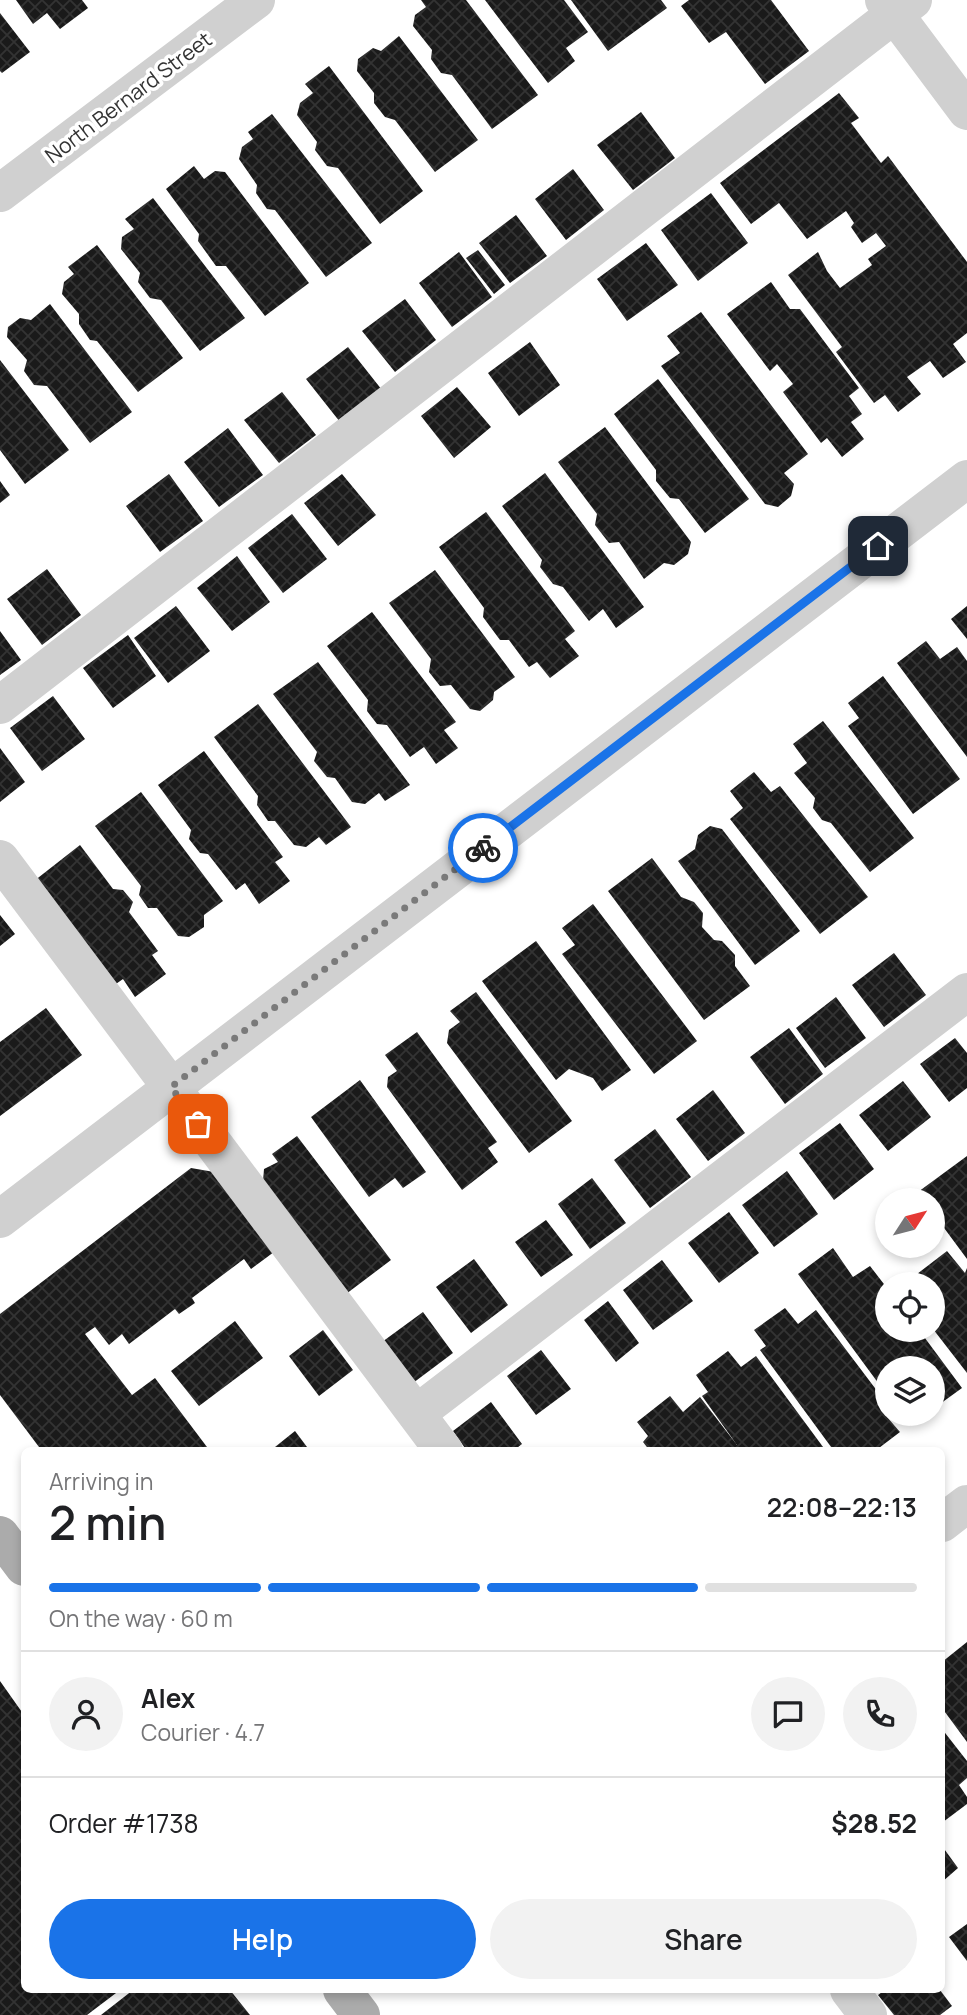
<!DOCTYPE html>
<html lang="en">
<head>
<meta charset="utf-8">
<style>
	:root { --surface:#fff; --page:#f2f2f2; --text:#202124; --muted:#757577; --line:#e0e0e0; --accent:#1a73e8 }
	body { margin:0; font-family:Manrope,sans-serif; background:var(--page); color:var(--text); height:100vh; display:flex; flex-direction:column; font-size:26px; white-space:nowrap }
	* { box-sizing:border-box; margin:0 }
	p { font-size:23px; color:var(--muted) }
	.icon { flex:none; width:38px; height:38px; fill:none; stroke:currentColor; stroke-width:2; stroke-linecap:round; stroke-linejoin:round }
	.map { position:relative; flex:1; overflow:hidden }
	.sheet { position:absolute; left:21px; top:1447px; width:924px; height:546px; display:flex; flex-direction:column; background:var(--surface); border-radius:10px; box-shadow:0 4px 10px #0003 }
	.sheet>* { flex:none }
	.needle { width:46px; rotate:54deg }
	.controls { position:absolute; left:875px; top:1188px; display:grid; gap:14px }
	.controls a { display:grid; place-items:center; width:70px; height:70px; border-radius:50%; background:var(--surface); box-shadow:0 4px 10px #0003; font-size:35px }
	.pin { position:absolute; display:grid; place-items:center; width:60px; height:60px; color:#fff; margin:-30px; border-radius:14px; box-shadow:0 4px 10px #0006 }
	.courier { position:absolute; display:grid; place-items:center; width:70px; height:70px; margin:-35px; border:5px solid #1a73e8; border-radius:50%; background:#fff; color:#222; box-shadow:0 2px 9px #0007 }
	.head em { font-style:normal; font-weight:600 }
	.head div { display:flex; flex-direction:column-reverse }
	.head { display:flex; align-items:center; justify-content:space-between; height:119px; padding:0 28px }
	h1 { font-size:46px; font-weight:600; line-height:52px }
	.bar { display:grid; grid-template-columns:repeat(4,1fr); gap:10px 7px; align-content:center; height:84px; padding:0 28px }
	.bar i { height:9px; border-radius:5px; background:var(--line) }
	.bar .on { background:var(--accent) }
	.bar p { grid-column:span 4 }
	.line { display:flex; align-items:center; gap:18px; padding:0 28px; border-top:2px solid var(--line) }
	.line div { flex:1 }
	.round { display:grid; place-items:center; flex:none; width:74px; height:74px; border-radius:37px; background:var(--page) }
	.primary-button { display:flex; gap:14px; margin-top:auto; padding:14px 28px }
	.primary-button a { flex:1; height:80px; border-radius:42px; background:var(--accent); color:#fff; font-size:28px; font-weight:600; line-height:80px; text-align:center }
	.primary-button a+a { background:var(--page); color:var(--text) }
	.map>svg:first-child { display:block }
	.building { fill:url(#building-cross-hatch) }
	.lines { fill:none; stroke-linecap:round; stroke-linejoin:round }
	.minor { stroke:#d0d0d0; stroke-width:38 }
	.major { stroke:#ababab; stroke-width:38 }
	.done { stroke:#7a7a7a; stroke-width:7; stroke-dasharray:0 12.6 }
	.route { stroke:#1a73e8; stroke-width:9 }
	.labels { text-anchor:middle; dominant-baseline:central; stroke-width:7; stroke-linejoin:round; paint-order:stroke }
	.street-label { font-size:21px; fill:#333; stroke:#fff }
</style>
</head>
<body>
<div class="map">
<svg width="967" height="2015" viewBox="0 0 967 2015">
	<defs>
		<pattern id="building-cross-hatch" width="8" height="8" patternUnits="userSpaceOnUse" patternTransform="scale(1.75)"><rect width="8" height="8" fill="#1a1a1a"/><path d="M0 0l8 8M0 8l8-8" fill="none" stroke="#333"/></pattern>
	</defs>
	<rect width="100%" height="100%" fill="#fff"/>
	<path class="building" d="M 16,0 L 82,0 L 88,8 L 60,29 L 47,13 L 33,24 Z
		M 421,0 L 466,0 L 538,95 L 492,129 L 452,75 L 441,73 L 431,59 L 432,50 L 413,26 L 415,15 L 426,7 Z
		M 485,0 L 564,0 L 588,32 L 566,48 L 575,61 L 548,83 Z
		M 571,0 L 661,0 L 667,8 L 608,51 Z
		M 689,0 L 771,0 L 809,51 L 765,84 L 726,32 L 709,43 L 681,6 Z
		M 0,13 L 30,52 L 2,73 L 0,71 Z
		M 399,36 L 478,140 L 435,172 L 395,120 L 385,117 L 374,103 L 374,93 L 357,71 L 358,59 L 373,48 L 381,51 Z
		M 329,66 L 423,191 L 380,224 L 338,168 L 327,166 L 315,150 L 317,142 L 297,115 L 300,103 L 313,93 L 305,84 Z
		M 839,93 L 859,118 L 851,123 L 881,163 L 888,156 L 967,262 L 967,333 L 953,344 L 966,362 L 943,378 L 930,361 L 907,377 L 921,394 L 898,412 L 885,395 L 874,403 L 836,352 L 842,347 L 788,275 L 818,252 L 827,271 L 840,288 L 872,265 L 868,259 L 886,246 L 876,233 L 862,243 L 851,227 L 854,223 L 846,211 L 807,239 L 779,203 L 751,224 L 720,183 Z
		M 641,112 L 675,158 L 633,190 L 597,145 Z
		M 272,114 L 372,243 L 326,277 L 275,210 L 267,209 L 256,193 L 257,185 L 239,159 L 242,147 L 253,139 L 248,132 Z
		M 194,166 L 204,179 L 215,171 L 225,172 L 309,283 L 265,316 L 226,266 L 216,266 L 198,241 L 199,234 L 166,189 Z
		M 573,169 L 604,210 L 566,240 L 535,199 Z
		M 711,193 L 748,243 L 698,281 L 661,230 Z
		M 153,198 L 245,318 L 200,351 L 161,300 L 150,298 L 138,282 L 140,273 L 121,249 L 122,237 L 134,229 L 125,219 Z
		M 516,215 L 547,256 L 510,283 L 479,243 Z
		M 646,243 L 678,285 L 627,321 L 597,279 Z
		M 97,245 L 183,358 L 138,392 L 97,341 L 90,340 L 79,324 L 79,314 L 62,294 L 64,282 L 74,274 L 68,267 Z
		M 478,250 L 505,285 L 494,294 L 466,258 Z
		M 459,252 L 492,297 L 452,327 L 419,283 Z
		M 771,282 L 790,309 L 800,309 L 859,388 L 849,396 L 862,414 L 851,422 L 864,439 L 842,457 L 827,438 L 821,443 L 783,392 L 793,384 L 777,364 L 770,371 L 727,314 Z
		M 405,299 L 436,340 L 395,372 L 362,331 Z
		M 50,304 L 132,412 L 90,443 L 47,386 L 34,385 L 24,371 L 27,360 L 7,337 L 8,327 L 20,318 L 31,320 Z
		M 701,312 L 808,454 L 784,473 L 794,484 L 791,496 L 778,507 L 765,504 L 661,366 L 680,353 L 667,336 Z
		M 530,342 L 560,385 L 519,416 L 488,373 Z
		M 348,347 L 382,390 L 340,422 L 306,379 Z
		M 0,360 L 69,450 L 25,484 L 0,450 Z
		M 658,379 L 749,499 L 705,533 L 679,499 L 670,498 L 656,481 L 656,470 L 614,414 Z
		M 457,387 L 491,427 L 454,458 L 421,416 Z
		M 282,392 L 316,435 L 279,463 L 244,420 Z
		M 605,427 L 691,542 L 688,554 L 674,565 L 664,563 L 644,579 L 619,542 L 609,543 L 595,525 L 597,514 L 558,462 Z
		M 228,428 L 263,475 L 219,507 L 184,462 Z
		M 545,473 L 644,607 L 616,628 L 603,609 L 589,621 L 563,587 L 553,584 L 540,567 L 542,560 L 502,506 Z
		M 169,474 L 203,521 L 160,552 L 126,506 Z
		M 342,474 L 376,515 L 338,546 L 304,503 Z
		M 0,481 L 10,495 L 0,503 Z
		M 486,512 L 575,631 L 565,639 L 579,656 L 550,678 L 537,662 L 529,667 L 509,640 L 500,640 L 483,617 L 484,608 L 439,547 Z
		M 292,514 L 327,559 L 283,593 L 248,548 Z
		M 237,556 L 270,602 L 232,631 L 197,588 Z
		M 47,569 L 81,615 L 42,645 L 7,599 Z
		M 435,570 L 515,677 L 494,692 L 493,700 L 480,711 L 470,709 L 451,685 L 440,686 L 429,672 L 431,659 L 389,603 Z
		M 176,606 L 210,651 L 168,683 L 134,638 Z
		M 967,606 L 967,639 L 951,619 Z
		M 372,612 L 456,722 L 444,730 L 458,748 L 436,764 L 424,747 L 410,757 L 387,725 L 377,724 L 367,711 L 368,700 L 327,646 Z
		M 0,631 L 21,660 L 0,675 Z
		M 128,635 L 156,676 L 113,708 L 83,668 Z
		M 926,641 L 940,659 L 957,647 L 967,661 L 967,757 L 897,663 Z
		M 318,662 L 410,785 L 385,801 L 379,793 L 365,804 L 352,802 L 335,778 L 327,777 L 314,761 L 317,752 L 273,694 Z
		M 883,676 L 960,779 L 913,814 L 848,726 L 859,718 L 848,703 Z
		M 53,696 L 85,739 L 42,771 L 10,728 Z
		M 258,704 L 351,827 L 326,845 L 319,837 L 306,847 L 294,845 L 275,821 L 268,821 L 257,805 L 258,796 L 214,737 Z
		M 823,721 L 914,838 L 870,872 L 831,823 L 822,820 L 813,808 L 815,798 L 794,773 L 807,763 L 793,744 Z
		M 0,748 L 25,782 L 0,802 Z
		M 204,751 L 283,857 L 275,862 L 290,881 L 259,904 L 245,883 L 236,890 L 208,854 L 200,853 L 189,839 L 191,830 L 158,785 Z
		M 754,772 L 771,792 L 780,786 L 868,897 L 820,934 L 730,819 L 743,808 L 730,791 Z
		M 141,792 L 223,901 L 204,915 L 204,927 L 189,937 L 178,936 L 157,908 L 148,908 L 139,895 L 141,886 L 95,826 Z
		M 710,826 L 722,829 L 800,931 L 755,965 L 678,861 L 695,849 L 698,835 Z
		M 80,845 L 113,889 L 123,890 L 133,902 L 129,912 L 158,951 L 152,955 L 166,974 L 135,997 L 123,979 L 113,986 L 34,881 Z
		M 652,858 L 681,897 L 694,902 L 703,913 L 702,927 L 714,940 L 722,941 L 735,955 L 735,966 L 750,986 L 704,1020 L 608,891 Z
		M 593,904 L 697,1041 L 654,1074 L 562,954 L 575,945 L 562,928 Z
		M 0,915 L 15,934 L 0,946 Z
		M 536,941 L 631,1070 L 602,1091 L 593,1078 L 569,1069 L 556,1080 L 482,981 Z
		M 894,953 L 926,995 L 884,1027 L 852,985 Z
		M 476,992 L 572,1121 L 529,1153 L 447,1043 L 449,1030 L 460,1022 L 450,1011 Z
		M 836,997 L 866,1038 L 825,1068 L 796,1028 Z
		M 46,1008 L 82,1055 L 0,1116 L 0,1042 Z
		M 789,1028 L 823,1074 L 785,1104 L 750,1057 Z
		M 417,1032 L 497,1142 L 488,1148 L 498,1162 L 462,1190 L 387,1087 L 388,1077 L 397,1071 L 385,1055 Z
		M 955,1038 L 967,1053 L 967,1088 L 949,1102 L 920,1064 Z
		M 360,1080 L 426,1172 L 403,1188 L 395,1178 L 369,1197 L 311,1117 Z
		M 903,1081 L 931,1117 L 888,1151 L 859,1115 Z
		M 713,1090 L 745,1133 L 708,1161 L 676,1119 Z
		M 840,1123 L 874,1169 L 834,1200 L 799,1153 Z
		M 655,1129 L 691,1177 L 650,1208 L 614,1160 Z
		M 297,1136 L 391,1260 L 346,1294 L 263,1181 L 264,1169 L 278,1162 L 272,1154 Z
		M 967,1156 L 967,1259 L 933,1213 L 933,1200 L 924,1200 L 918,1192 Z
		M 191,1168 L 214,1172 L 274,1252 L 251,1269 L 244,1259 L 192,1298 L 195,1303 L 179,1314 L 175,1309 L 129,1344 L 122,1334 L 109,1345 L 95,1327 L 85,1334 L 132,1395 L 155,1378 L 210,1451 L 42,1451 L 0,1395 L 0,1314 Z
		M 787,1171 L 818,1214 L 774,1247 L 742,1205 Z
		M 592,1178 L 626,1223 L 590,1249 L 558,1204 Z
		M 729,1212 L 759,1253 L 719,1283 L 688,1243 Z
		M 546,1220 L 573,1255 L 541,1277 L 515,1242 Z
		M 833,1248 L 853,1277 L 870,1266 L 887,1288 L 887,1330 L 919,1330 L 962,1388 L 933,1409 L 933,1368 L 887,1368 L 887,1395 L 798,1274 Z
		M 947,1251 L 965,1273 L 967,1268 L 967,1373 L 933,1329 L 933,1284 L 904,1284 Z
		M 474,1259 L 508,1305 L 471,1333 L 436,1287 Z
		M 662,1260 L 693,1301 L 653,1330 L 623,1290 Z
		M 608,1301 L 639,1343 L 616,1362 L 584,1320 Z
		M 785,1308 L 798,1324 L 816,1310 L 887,1404 L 887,1414 L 892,1414 L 887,1417 L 900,1432 L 875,1451 L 834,1451 L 760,1350 L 766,1346 L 754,1330 Z
		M 423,1312 L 453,1353 L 413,1383 L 382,1342 Z
		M 235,1321 L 263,1358 L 199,1406 L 171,1371 Z
		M 323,1330 L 353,1370 L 319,1396 L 289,1356 Z
		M 541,1350 L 571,1389 L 536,1415 L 507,1376 Z
		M 728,1351 L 741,1367 L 756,1356 L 826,1451 L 650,1451 L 643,1442 L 648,1436 L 637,1422 L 670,1396 L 683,1412 L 700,1397 L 737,1445 L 702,1396 L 708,1392 L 696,1375 Z
		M 491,1402 L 522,1444 L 513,1451 L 467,1451 L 453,1431 Z
		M 901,1414 L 927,1414 L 910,1426 Z
		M 295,1431 L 310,1451 L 270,1451 Z
		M 967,1642 L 967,1742 L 942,1708 L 942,1675 L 943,1674 L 942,1662 Z
		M 0,1681 L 24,1715 L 24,1990 L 120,1990 L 87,2015 L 0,2015 Z
		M 942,1729 L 967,1761 L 967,1778 L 959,1785 L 967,1797 L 967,1804 L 943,1822 L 942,1819 Z
		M 942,1846 L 958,1868 L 942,1882 Z
		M 967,1924 L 967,1961 L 949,1937 Z
		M 133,1990 L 230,1990 L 250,2015 L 101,2015 Z
		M 885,1990 L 940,1990 L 952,2006 L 940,2015 L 894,2015 L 878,1995 Z"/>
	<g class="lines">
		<path class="minor" d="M 884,0 L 967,111
			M 0,193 L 256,0
			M 0,705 L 913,0
			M 0,859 L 444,1451
			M 0,1219 L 967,479
			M 416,1414 L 967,992
			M 942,1523 L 967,1504
			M 849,1990 L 868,2015"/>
		<path class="major" d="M 0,1535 L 24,1567
			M 342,1990 L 361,2015"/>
	</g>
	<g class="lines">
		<path class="done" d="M 198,1124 L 171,1087 L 483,848"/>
		<path class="route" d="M 483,848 L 878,546"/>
	</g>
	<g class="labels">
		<g class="street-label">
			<text transform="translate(128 97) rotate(-37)">North Bernard Street</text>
		</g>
	</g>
</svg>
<div class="controls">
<a><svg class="needle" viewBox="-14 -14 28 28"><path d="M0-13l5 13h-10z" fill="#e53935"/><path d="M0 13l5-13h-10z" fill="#757577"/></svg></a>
<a><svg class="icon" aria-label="locate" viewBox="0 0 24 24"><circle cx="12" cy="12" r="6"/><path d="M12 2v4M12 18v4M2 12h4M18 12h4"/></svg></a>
<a><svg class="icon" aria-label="layers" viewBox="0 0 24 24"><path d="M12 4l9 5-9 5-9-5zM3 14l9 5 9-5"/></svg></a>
</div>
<div class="pin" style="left:198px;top:1124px;background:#ea580c"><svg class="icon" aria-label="bag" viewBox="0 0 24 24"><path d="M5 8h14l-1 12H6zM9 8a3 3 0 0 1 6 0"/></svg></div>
<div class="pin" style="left:878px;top:546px;background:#1f2937"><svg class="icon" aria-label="home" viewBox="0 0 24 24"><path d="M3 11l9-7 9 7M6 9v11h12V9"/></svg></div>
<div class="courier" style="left:483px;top:848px"><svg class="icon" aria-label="bike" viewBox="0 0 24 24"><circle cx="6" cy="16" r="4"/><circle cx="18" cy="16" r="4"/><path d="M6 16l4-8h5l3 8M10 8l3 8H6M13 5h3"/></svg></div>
<section class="sheet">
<div class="head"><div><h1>2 min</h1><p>Arriving in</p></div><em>22:08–22:13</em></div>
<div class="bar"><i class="on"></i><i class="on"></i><i class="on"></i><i></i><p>On the way · 60 m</p></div>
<div class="line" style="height:126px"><a class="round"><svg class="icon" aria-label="person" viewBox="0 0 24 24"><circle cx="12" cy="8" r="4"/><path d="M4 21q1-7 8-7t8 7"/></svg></a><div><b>Alex</b><p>Courier · 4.7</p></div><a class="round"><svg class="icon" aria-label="chat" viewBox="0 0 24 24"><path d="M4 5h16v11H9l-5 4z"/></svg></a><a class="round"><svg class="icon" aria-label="phone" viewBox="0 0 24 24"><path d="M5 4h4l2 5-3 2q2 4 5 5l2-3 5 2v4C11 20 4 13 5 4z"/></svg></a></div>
<div class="line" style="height:91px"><div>Order #1738</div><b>$28.52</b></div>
<div class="primary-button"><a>Help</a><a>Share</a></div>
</section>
</div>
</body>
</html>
